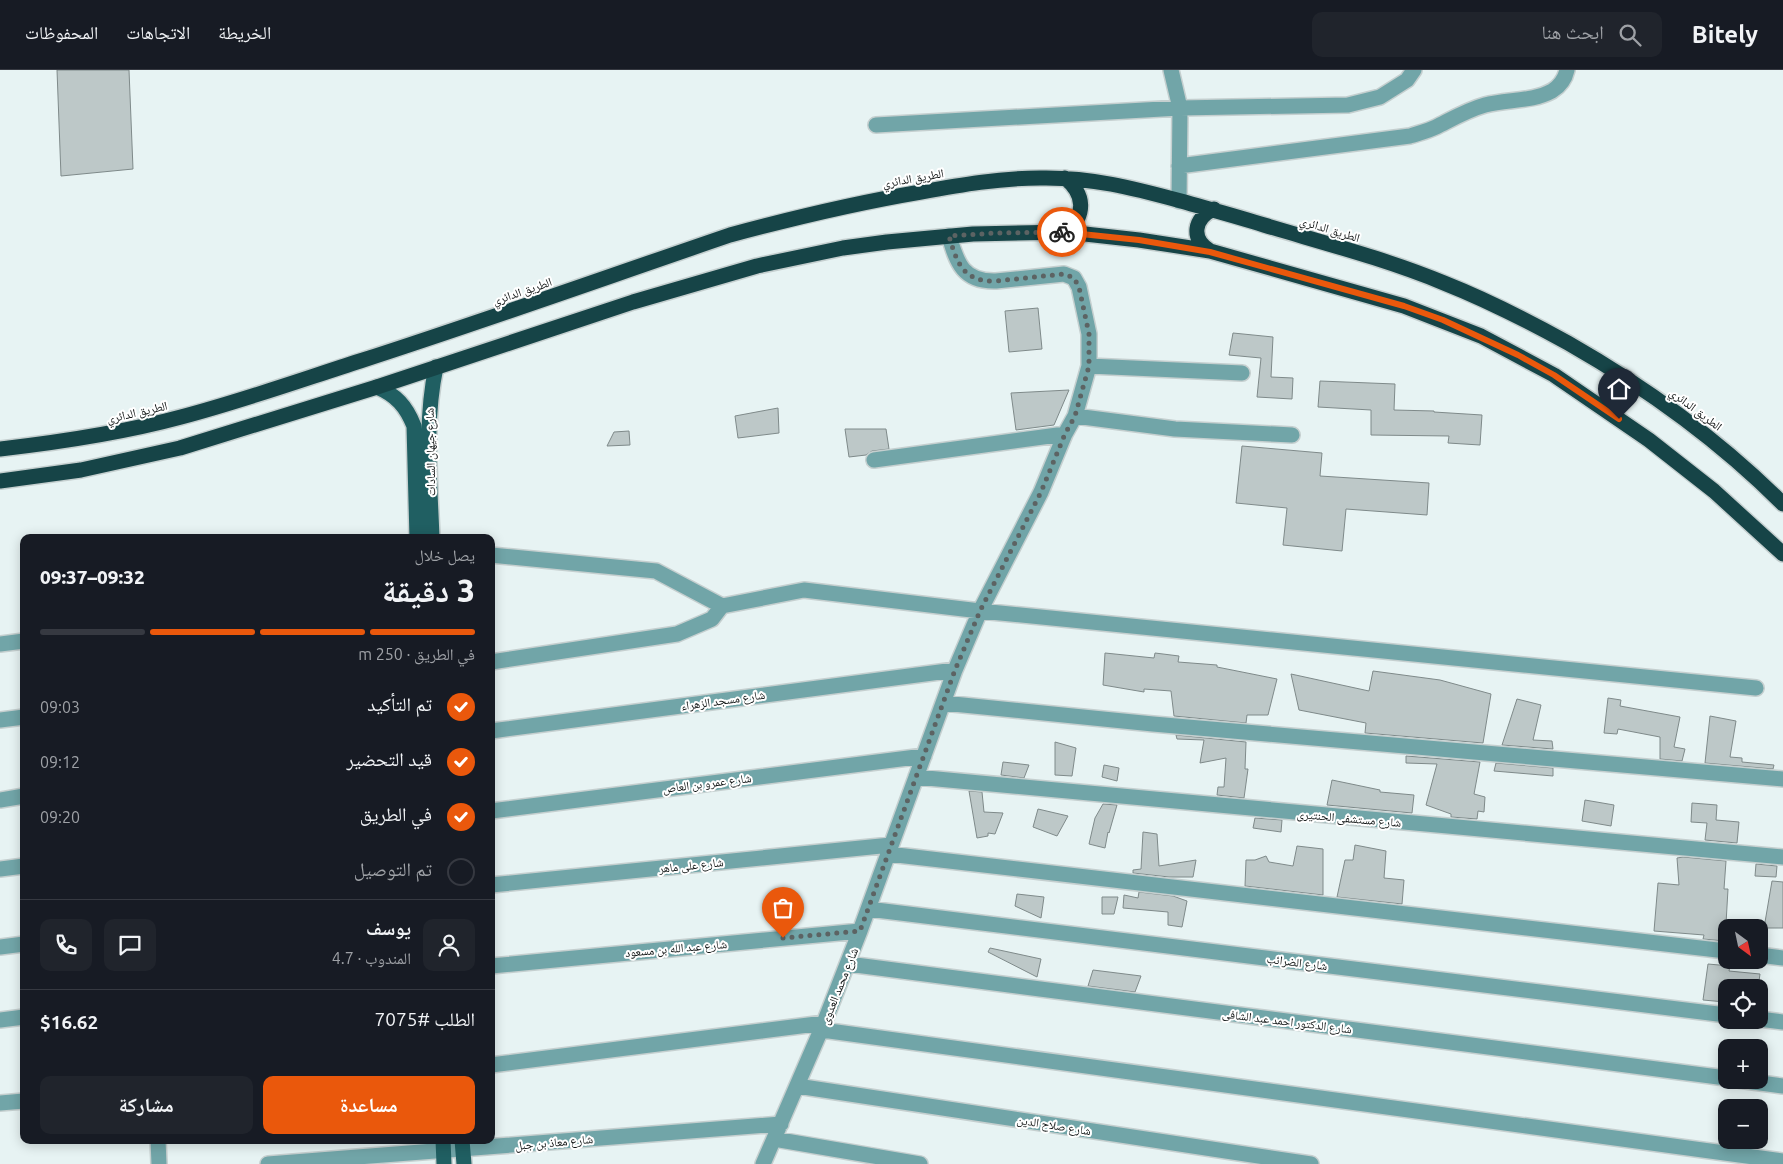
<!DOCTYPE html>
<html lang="ar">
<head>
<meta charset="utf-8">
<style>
	:root { --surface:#171b24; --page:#20242c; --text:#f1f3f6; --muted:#9ea1a6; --line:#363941; --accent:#ea580c }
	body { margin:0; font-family:Ubuntu,"Noto Naskh Arabic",sans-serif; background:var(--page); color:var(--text); direction:rtl; height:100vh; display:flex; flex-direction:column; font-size:19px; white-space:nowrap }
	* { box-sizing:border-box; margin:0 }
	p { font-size:16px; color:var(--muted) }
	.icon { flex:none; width:28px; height:28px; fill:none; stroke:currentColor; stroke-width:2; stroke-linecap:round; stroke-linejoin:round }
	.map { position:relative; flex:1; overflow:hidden; direction:ltr }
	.panel { position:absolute; left:20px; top:464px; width:475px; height:610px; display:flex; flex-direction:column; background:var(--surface); border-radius:10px; box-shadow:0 2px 12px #0003; direction:rtl }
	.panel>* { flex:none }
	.needle { width:32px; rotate:147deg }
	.tools { position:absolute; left:1718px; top:849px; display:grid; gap:10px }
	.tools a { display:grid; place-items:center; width:50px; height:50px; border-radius:10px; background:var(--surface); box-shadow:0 2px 12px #0003; font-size:25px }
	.pin { position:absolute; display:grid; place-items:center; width:42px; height:42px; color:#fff; margin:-51px -21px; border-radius:50% 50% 50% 0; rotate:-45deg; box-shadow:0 0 5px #0007 }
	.pin .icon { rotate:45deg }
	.courier { position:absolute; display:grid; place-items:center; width:50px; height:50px; margin:-25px; border:4px solid #ea580c; border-radius:50%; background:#fff; color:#222; box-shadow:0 1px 6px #0007 }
	.headline em { font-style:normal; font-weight:800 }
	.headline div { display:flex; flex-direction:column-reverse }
	.headline { display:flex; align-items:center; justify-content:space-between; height:85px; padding:0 20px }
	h1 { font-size:32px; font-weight:800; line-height:38px }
	.bar { display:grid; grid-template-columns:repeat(4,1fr); gap:8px 5px; align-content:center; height:60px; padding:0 20px }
	.bar i { height:6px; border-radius:4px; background:var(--line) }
	.bar .current { background:var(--accent) }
	.bar p { grid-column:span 4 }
	.line { display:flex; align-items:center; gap:12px; padding:0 20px; border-top:1px solid var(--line) }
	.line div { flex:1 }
	.round { display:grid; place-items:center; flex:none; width:52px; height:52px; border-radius:10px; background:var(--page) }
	ol { padding:0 20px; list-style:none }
	li { display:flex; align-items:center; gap:15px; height:55px }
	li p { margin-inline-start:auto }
	li .icon { padding:5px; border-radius:50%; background:var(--accent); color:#fff; stroke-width:4 }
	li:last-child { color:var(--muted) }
	li i { width:28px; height:28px; border:2px solid var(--line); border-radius:50% }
	.action { display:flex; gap:10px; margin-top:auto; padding:10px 20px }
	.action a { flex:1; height:58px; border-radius:10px; background:var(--accent); color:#fff; font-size:20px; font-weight:800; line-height:58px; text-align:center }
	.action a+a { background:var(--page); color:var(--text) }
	header { display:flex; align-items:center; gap:30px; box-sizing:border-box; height:70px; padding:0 25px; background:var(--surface); border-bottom:1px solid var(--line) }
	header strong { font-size:24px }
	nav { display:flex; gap:28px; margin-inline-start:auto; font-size:18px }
	.search { width:350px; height:45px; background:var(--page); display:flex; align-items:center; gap:12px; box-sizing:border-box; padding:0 18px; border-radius:10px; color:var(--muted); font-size:19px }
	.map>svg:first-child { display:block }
	.building { fill:#bdc8c8; stroke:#7f8a8a }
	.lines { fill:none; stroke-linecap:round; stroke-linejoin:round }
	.minor-casing { stroke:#c5cfcf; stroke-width:18 }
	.major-casing { stroke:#c5cfcf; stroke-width:18 }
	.highway-casing { stroke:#c5cfcf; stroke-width:18 }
	.minor { stroke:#71a5a8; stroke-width:15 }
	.major { stroke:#205f62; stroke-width:15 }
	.highway { stroke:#164447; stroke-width:15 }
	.done { stroke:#5c6363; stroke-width:5; stroke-dasharray:0 9 }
	.route { stroke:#ea580c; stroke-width:6 }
	.labels { text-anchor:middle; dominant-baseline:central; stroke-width:4; stroke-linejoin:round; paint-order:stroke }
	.street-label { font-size:12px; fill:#111515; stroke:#fff }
</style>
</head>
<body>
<header>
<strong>Bitely</strong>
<div class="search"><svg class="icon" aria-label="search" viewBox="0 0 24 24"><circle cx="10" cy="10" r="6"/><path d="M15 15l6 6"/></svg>ابحث هنا</div>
<nav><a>الخريطة</a><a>الاتجاهات</a><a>المحفوظات</a></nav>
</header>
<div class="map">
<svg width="1783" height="1094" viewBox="0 0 1783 1094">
	<rect width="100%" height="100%" fill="#e7f3f3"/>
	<path class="building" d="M 57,0 L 129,0 L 133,99 L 61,106 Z
		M 1038,238 L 1042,279 L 1009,282 L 1005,241 Z
		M 1233,263 L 1273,267 L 1271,307 L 1293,308 L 1292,329 L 1257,327 L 1261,288 L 1229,285 Z
		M 1320,311 L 1395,314 L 1394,340 L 1434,341 L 1434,342 L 1482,345 L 1480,375 L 1448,373 L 1449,366 L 1371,365 L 1371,340 L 1318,337 Z
		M 1069,320 L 1054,355 L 1016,360 L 1011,323 Z
		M 778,338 L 779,363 L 738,368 L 735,346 Z
		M 845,359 L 886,359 L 889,379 L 872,381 L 866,385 L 849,387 Z
		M 629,361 L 630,375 L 607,376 L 614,362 Z
		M 1242,376 L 1322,383 L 1320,406 L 1429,413 L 1427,445 L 1346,439 L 1342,481 L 1283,475 L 1287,438 L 1236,433 Z
		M 1105,583 L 1154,588 L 1155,583 L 1179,586 L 1178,592 L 1217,595 L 1217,597 L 1277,609 L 1268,645 L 1247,645 L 1246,653 L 1174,646 L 1171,621 L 1144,619 L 1144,622 L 1103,615 Z
		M 1373,601 L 1440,610 L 1491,624 L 1483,673 L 1365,663 L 1366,653 L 1299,640 L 1291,604 L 1369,621 Z
		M 1608,628 L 1621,630 L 1620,636 L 1680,647 L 1674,677 L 1685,679 L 1682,691 L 1660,689 L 1660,667 L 1618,659 L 1617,664 L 1604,663 Z
		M 1517,629 L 1541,635 L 1533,670 L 1552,671 L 1553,679 L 1502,675 Z
		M 1710,646 L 1736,651 L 1730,687 L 1742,688 L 1742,692 L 1774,695 L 1773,699 L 1705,693 Z
		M 1176,665 L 1246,672 L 1245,699 L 1248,699 L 1244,728 L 1217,725 L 1218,717 L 1224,717 L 1226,688 L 1200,693 L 1204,670 L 1177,669 Z
		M 1055,672 L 1076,678 L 1072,706 L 1055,705 Z
		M 1406,686 L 1480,692 L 1474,724 L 1485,727 L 1484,742 L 1478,741 L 1477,749 L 1451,747 L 1451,744 L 1426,735 L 1437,694 L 1406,693 Z
		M 1003,692 L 1029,695 L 1024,708 L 1001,705 Z
		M 1496,693 L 1553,698 L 1553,706 L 1494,701 Z
		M 1104,695 L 1119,698 L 1117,711 L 1102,707 Z
		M 1332,710 L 1380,720 L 1380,722 L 1414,725 L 1412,743 L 1327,735 Z
		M 969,721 L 982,722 L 984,742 L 1003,743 L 995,764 L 988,763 L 988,766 L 977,768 Z
		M 1585,730 L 1614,735 L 1611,756 L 1582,751 Z
		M 1692,733 L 1717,735 L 1716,750 L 1739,752 L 1737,773 L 1705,770 L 1707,753 L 1691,752 Z
		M 1103,734 L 1117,735 L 1109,763 L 1108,762 L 1105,778 L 1089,774 L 1095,748 Z
		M 1038,739 L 1068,746 L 1057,766 L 1033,757 Z
		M 1255,748 L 1282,750 L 1281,762 L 1253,758 Z
		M 1143,762 L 1157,764 L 1159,796 L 1196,790 L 1193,807 L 1169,807 L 1133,803 L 1133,800 L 1141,799 Z
		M 1355,775 L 1386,781 L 1384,808 L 1404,810 L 1402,834 L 1337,827 L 1345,790 L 1353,790 Z
		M 1297,776 L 1323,779 L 1323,825 L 1245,816 L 1246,790 L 1255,790 L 1266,786 L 1269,792 L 1293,796 Z
		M 1683,787 L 1726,791 L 1724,819 L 1728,819 L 1725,871 L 1703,869 L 1704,865 L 1654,861 L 1658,813 L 1679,815 L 1677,788 Z
		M 1756,794 L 1777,796 L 1776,807 L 1755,806 Z
		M 1772,811 L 1783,812 L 1783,858 L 1764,858 Z
		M 1139,822 L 1173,826 L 1187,831 L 1182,857 L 1168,855 L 1168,842 L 1123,838 L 1124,825 L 1138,828 Z
		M 1017,824 L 1044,827 L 1041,848 L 1015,836 Z
		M 1102,827 L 1118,827 L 1114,844 L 1102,844 Z
		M 990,878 L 1041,889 L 1037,907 L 988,882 Z
		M 1708,894 L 1730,896 L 1729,901 L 1760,904 L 1758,918 L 1726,918 L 1725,932 L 1703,930 Z
		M 1093,900 L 1141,906 L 1135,922 L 1088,916 Z"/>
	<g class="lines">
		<defs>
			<path id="minor" d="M 1171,0 L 1180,38 L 1179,131
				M 876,55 L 1180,38 L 1348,35 L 1380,27 L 1407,10 L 1414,0
				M 1179,96 L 1410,66 C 1419,63 1428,61 1436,57 C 1452,49 1467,40 1485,35 C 1507,29 1532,32 1552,21 C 1560,16 1565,9 1567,0
				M 1089,296 L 1242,303
				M 1075,346 L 1175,359 L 1292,365
				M 874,390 L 1065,364
				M 491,485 L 656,501 L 722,536 L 804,520 L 980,541 L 1756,618
				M 0,574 L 24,571
				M 491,592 L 677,564 L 712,549 L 722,536
				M 943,633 L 1153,654 L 1783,709
				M 0,650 L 24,647
				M 491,661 L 955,600
				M 916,707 L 1783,787
				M 0,730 L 24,726
				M 491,741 L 924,686
				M 888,784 L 1726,881
				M 0,799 L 24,796
				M 491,815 L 891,775
				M 868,839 L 1726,945
				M 0,877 L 24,874
				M 1759,885 L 1783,888
				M 848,894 L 1726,1008
				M 491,896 L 860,861
				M 1759,949 L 1783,952
				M 0,950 L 24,947
				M 822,960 L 1783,1091
				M 491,995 L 824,953
				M 1738,1010 L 1783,1016
				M 797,1016 L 1311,1094
				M 0,1033 L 24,1031
				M 774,1069 L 920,1094
				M 158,1070 L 159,1094
				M 268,1094 L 781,1054
				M 763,1094 L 824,953 L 860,861 L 955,600 L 980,541 L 1041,422 L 1065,364 L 1075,346 L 1089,296 L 1089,264 L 1079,217 L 1074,208 L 1064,204 L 996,211 C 963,212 957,193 949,166"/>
			<path id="major" d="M 377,317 C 396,325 406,336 414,356 L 417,468
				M 432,468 C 430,411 424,353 436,297
				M 443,1070 L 444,1094
				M 462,1070 L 464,1094"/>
			<path id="highway" d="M 1065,108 C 1085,124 1086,145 1067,162
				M 1210,181 C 1190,169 1194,148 1214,139
				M 0,379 C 61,372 122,363 181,347 C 242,331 301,310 360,291 C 484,251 607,207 730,165 C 793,148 856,133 921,122 C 960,115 1000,108 1040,108 C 1091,107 1133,118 1181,131 C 1209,139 1236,146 1264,155 C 1324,173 1386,189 1444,213 C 1487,230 1528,251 1568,273 C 1647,318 1719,370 1783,434
				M 0,411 L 81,400 L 180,378 L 377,317 L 633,232 L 757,196 L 843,178 L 887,172 L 973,164 L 1067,162 L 1139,170 L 1210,181 L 1404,236 L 1481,266 L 1554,305 L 1649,370 L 1714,421 L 1783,484"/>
		</defs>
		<use href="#minor" class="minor-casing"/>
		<use href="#major" class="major-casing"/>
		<use href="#highway" class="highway-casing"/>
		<use href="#minor" class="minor"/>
		<use href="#major" class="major"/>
		<use href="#highway" class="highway"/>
	</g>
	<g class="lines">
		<path class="done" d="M 783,868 L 860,861 L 955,600 L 980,541 L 1041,422 L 1065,364 L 1075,346 L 1089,296 L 1089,264 L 1079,217 L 1074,208 L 1064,204 L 996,211 C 963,212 957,193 949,166 L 996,163 L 1062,162"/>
		<path class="route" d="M 1062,162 L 1139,170 L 1210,182 L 1404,236 L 1443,250 L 1518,285 L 1554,305 L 1619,349"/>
	</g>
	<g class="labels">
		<g class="street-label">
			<text transform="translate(913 108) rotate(-10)">الطريق الدائري</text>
			<text transform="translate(1330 159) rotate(17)">الطريق الدائري</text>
			<text transform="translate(522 221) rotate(-19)">الطريق الدائري</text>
			<text transform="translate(1696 339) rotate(37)">الطريق الدائري</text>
			<text transform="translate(137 342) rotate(-13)">الطريق الدائري</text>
			<text transform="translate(430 382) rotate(-91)">شارع جيهان السادات</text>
			<text transform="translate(723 630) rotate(-8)">شارع مسجد الزهراء</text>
			<text transform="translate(707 713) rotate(-7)">شارع عمرو بن العاص</text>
			<text transform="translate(1349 748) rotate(5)">شارع مستشفى الحنتيرى</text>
			<text transform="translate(691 795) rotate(-6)">شارع على ماهر</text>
			<text transform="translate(676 878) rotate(-5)">شارع عبد الله بن مسعود</text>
			<text transform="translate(1297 892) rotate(7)">شارع الضرائب</text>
			<text transform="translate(839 916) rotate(-68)">شارع محمد العدوى</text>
			<text transform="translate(1287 951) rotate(7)">شارع الدكتور احمد عبد الشافى</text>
			<text transform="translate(1054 1055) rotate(9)">شارع صلاح الدين</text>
			<text transform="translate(554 1072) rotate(-5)">شارع معاذ بن جبل</text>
		</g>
	</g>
</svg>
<div class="tools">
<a><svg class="needle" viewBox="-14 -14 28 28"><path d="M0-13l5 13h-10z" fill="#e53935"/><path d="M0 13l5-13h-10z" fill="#9ea1a6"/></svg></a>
<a><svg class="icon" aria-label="locate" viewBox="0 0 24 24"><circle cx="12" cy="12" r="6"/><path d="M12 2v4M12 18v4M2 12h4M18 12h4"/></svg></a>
<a>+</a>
<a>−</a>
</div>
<div class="pin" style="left:783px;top:868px;background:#ea580c"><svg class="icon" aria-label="bag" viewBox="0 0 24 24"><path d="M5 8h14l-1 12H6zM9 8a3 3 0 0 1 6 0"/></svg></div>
<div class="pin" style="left:1619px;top:349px;background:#1f2937"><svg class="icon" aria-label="home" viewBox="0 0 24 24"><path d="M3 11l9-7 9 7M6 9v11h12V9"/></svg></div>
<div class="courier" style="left:1062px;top:162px"><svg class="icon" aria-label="bike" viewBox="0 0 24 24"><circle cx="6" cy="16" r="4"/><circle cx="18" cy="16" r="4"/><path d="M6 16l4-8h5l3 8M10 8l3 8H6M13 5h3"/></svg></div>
<section class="panel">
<div class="headline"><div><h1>3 دقيقة</h1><p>يصل خلال</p></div><em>09:32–09:37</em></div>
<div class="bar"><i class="current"></i><i class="current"></i><i class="current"></i><i></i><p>في الطريق · 250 m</p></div>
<ol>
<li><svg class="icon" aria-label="check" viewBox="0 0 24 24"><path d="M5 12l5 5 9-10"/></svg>تم التأكيد<p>09:03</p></li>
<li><svg class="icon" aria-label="check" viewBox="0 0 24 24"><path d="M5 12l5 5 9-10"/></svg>قيد التحضير<p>09:12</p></li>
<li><svg class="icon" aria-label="check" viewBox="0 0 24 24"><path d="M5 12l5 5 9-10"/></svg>في الطريق<p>09:20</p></li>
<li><i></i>تم التوصيل</li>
</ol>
<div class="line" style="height:90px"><a class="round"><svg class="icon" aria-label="person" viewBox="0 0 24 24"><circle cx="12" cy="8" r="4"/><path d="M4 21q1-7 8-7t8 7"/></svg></a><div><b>يوسف</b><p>المندوب · 4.7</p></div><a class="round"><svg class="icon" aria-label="chat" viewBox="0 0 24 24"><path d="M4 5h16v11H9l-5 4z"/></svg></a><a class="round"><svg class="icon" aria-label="phone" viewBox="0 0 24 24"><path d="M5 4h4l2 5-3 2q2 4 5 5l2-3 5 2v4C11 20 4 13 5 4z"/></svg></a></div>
<div class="line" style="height:65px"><div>الطلب #7075</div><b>$16.62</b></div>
<div class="action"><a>مساعدة</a><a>مشاركة</a></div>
</section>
</div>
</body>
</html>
